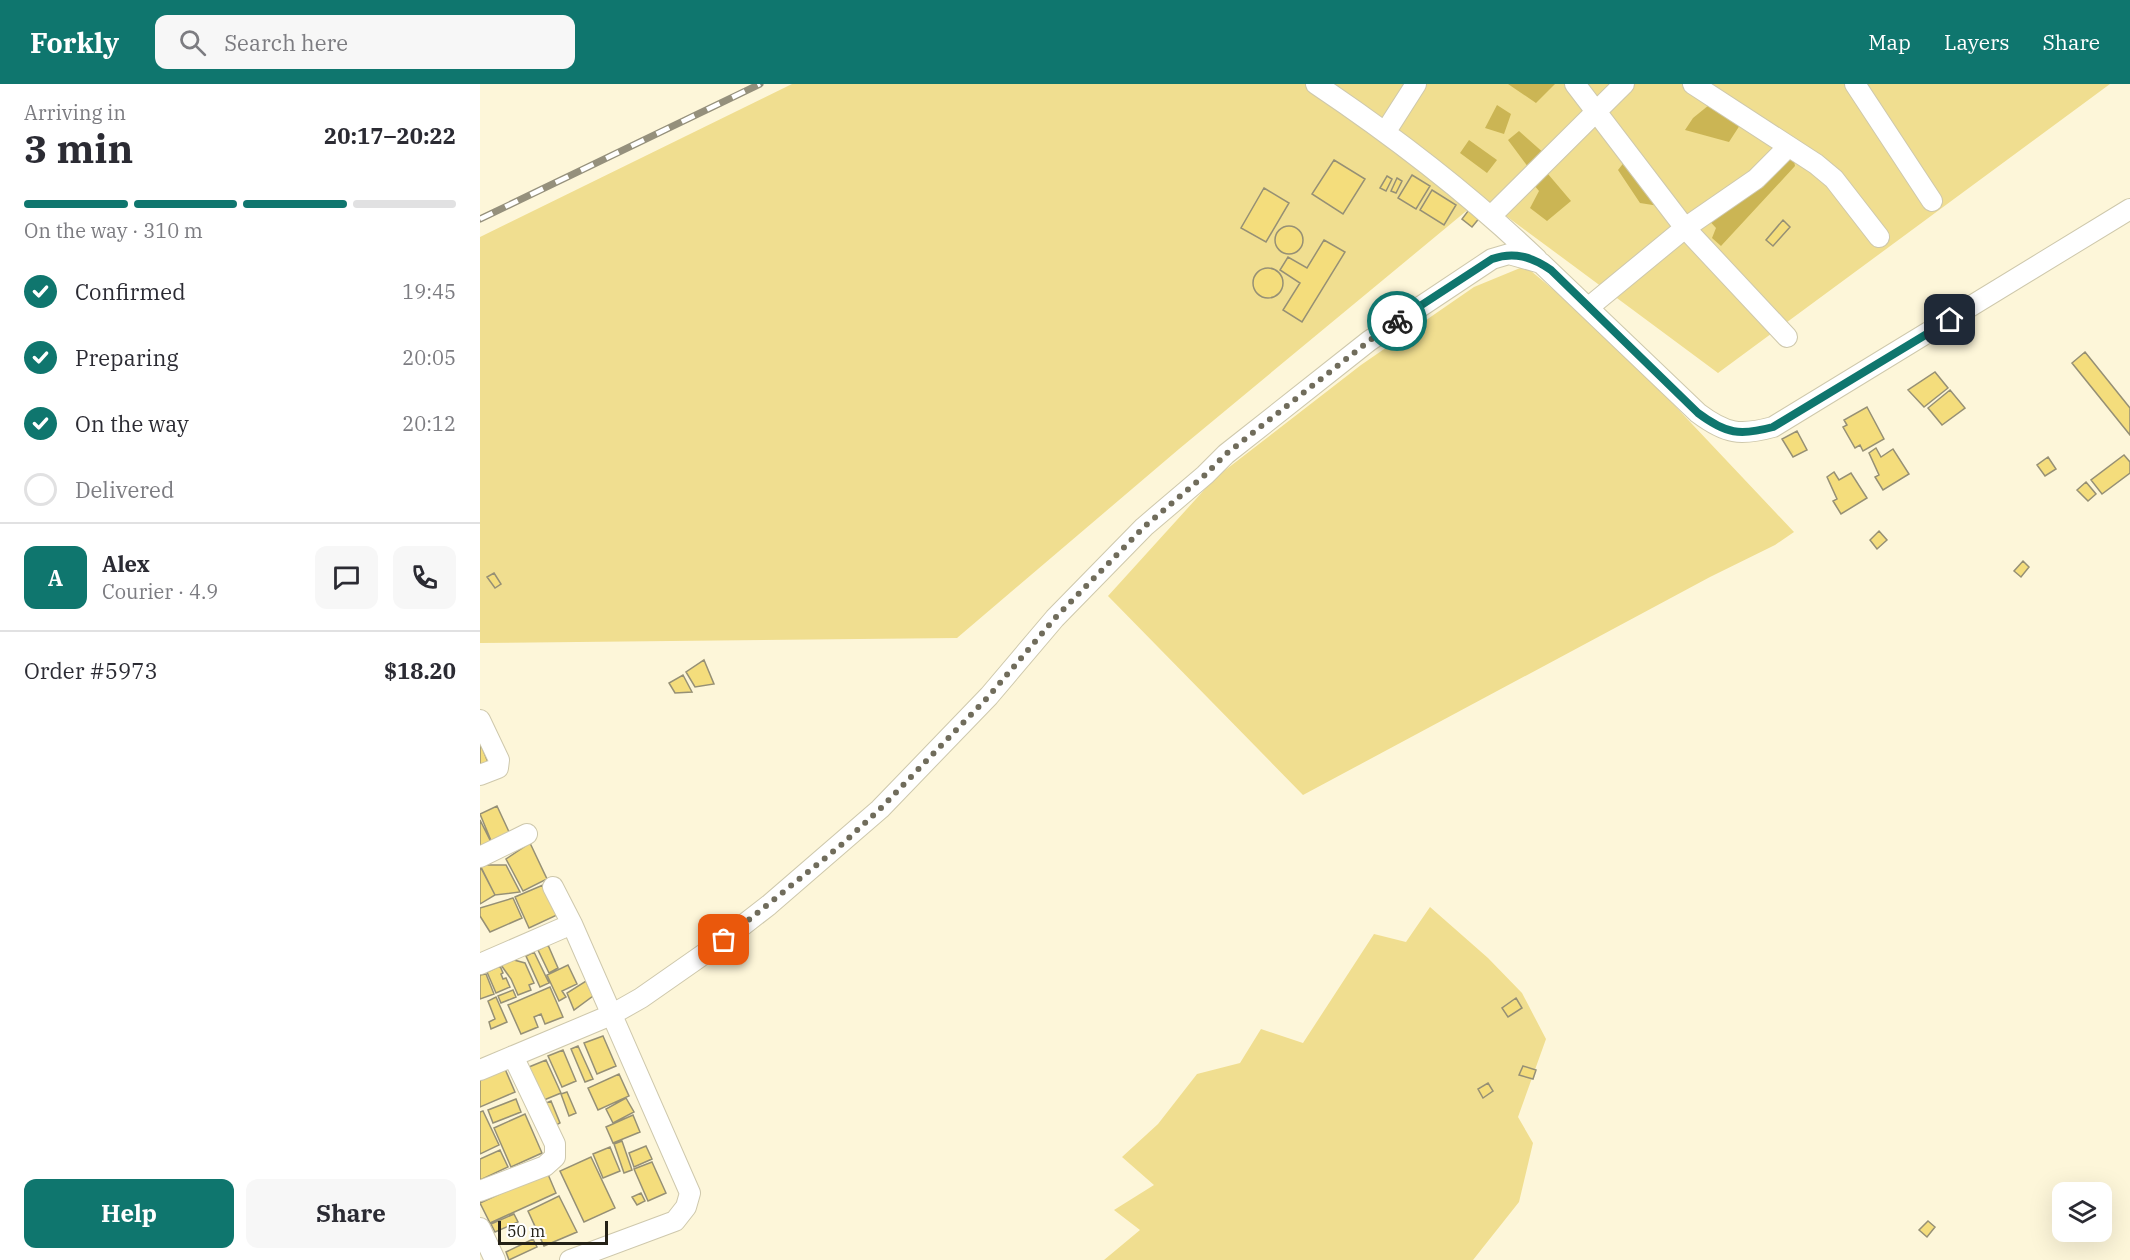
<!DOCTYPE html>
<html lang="en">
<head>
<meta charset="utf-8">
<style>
	:root { --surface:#fff; --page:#f7f7f7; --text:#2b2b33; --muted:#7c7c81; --line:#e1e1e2; --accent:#0f766e }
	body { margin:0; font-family:"IBM Plex Serif",serif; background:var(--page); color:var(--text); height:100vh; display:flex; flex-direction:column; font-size:22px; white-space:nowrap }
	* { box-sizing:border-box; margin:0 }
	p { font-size:20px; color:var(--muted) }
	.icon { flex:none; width:33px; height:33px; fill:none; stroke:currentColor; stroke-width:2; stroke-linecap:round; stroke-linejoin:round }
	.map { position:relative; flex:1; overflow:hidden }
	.drawer { display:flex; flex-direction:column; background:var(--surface); width:480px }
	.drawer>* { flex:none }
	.controls { position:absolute; left:1572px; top:1098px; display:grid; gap:12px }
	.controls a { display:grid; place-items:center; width:60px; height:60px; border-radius:12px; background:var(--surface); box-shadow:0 6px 24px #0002; font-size:30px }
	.scale { position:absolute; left:18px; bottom:15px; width:110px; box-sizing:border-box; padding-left:6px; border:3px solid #242117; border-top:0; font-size:16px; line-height:21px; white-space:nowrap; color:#242117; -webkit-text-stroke:4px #fff; paint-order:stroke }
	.pin { position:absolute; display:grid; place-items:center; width:51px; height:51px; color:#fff; margin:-26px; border-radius:12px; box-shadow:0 3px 9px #0006 }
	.courier { position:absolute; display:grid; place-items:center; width:60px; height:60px; margin:-30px; border:4px solid #0f766e; border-radius:50%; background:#fff; color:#222; box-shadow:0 2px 8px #0007 }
	.summary em { font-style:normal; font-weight:700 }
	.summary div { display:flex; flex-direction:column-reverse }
	.summary { display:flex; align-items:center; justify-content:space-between; height:102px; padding:0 24px }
	h1 { font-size:39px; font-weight:700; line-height:45px }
	.bar { display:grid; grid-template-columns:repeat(4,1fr); gap:9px 6px; align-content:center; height:72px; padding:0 24px }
	.bar i { height:8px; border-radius:4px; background:var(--line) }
	.bar .current { background:var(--accent) }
	.bar p { grid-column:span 4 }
	.line { display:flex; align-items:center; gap:15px; padding:0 24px; border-top:2px solid var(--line) }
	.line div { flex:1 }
	.round { display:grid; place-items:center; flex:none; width:63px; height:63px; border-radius:12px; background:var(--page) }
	ol { padding:0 24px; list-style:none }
	li { display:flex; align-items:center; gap:18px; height:66px }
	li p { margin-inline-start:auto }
	li .icon { padding:6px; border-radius:50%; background:var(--accent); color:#fff; stroke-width:4 }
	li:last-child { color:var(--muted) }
	li i { width:33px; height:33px; border:3px solid var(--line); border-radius:50% }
	.cta { display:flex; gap:12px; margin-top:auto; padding:12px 24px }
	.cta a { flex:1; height:69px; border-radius:12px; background:var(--accent); color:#fff; font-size:24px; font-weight:700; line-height:69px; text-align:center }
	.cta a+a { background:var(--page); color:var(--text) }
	header { display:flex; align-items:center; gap:36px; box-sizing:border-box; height:84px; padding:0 30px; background:var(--accent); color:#fff }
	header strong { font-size:28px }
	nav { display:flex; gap:33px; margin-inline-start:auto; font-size:21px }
	.search { width:420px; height:54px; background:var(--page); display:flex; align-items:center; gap:15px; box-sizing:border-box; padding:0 21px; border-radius:12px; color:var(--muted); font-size:22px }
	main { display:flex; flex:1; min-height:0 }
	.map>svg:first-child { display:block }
	.green { fill:#f0de90 }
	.forest { fill:#cbb554 }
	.building { fill:#f4dd7c; stroke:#969075; stroke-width:1.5 }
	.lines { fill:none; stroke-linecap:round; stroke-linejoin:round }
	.minor-casing { stroke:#cec8ac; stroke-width:22 }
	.minor { stroke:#fff; stroke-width:20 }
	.rail-casing { stroke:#95907c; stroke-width:7 }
	.rail { stroke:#fff; stroke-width:4.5; stroke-dasharray:14; stroke-linecap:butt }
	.done { stroke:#706c5b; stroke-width:6; stroke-dasharray:0 10.8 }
	.route { stroke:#0f766e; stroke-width:8 }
</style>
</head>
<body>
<header>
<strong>Forkly</strong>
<div class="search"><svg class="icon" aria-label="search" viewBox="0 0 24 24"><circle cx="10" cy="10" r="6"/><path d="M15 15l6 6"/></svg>Search here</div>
<nav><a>Map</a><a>Layers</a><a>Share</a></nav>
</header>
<main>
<section class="drawer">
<div class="summary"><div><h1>3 min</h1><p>Arriving in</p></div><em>20:17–20:22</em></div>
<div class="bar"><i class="current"></i><i class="current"></i><i class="current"></i><i></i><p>On the way · 310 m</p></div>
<ol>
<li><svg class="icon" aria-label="check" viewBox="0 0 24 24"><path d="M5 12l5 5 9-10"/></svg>Confirmed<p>19:45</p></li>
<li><svg class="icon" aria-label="check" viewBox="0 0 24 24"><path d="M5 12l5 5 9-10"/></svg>Preparing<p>20:05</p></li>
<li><svg class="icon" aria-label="check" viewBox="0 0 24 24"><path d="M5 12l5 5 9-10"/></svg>On the way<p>20:12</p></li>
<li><i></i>Delivered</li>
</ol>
<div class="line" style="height:108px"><b class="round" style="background:var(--accent);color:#fff">A</b><div><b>Alex</b><p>Courier · 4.9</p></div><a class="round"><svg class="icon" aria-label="chat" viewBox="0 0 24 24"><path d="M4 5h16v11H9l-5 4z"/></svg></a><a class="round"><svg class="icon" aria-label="phone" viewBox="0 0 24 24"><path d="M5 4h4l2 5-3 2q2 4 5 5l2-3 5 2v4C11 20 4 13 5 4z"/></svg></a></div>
<div class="line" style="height:78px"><div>Order #5973</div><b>$18.20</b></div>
<div class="cta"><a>Help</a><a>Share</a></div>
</section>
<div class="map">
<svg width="1650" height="1176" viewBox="0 0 1650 1176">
	<rect width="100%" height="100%" fill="#fdf6d9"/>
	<path class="green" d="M 312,0 L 1630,0 L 1238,289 L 1002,114 L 699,365 L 477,554 L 0,559 L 0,153 Z
		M 1045,182 L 1128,251 L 1314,448 L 1295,461 L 1230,493 L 823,711 L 628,512 L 735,394 L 881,281 L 994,203 Z
		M 950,823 L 1008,874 L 1042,909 L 1066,955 L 1038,1033 L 1053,1059 L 1039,1118 L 993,1176 L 624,1176 L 660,1146 L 634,1126 L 674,1101 L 642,1073 L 678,1040 L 717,990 L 760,979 L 781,945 L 823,959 L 894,850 L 926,858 Z"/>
	<path class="forest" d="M 1028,0 L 1075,0 L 1056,19 Z
		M 1017,21 L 1031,30 L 1024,50 L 1005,44 Z
		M 1229,21 L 1260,41 L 1249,58 L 1205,46 L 1213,34 Z
		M 1039,47 L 1066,71 L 1051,87 L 1028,56 Z
		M 989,56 L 1017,76 L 1007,89 L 980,69 Z
		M 1153,67 L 1179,122 L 1160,119 L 1138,86 Z
		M 1312,67 L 1315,82 L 1241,162 L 1232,154 L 1236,144 L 1226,133 Z
		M 1068,90 L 1091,117 L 1067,137 L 1050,124 L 1059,107 L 1054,101 Z"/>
	<path class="building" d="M 854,76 L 885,95 L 863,130 L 832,110 Z
		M 932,91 L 950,102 L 936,125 L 918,114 Z
		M 907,92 L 912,95 L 906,107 L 900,104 Z
		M 917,94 L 922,97 L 916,109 L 911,107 Z
		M 784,104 L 809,119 L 786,158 L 761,144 Z
		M 952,106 L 976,121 L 964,141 L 940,126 Z
		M 991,123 L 1001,132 L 992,143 L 982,135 Z
		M 1303,136 L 1310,143 L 1293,162 L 1286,156 Z
		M795 156a14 14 0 1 1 28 0a14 14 0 1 1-28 0Z
		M 844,156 L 865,168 L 822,238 L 803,226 L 820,199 L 800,186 L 808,173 L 827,184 Z
		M773 199a15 15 0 1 1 30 0a15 15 0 1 1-30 0Z
		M 1605,268 L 1650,324 L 1650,351 L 1592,279 Z
		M 1455,288 L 1468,304 L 1444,323 L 1428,306 Z
		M 1470,306 L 1485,324 L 1462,341 L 1448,324 Z
		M 1387,323 L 1404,355 L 1383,367 L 1380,361 L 1375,364 L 1363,343 L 1367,341 L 1364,336 Z
		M 1317,347 L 1327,366 L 1313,373 L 1302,355 Z
		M 1396,364 L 1401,373 L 1413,365 L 1429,390 L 1403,406 L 1395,393 L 1399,391 L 1389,369 Z
		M 1644,371 L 1650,378 L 1650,389 L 1622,410 L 1611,396 Z
		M 1568,373 L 1576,385 L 1565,392 L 1557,381 Z
		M 1354,388 L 1359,396 L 1371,389 L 1387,414 L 1361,430 L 1353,417 L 1357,415 L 1347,393 Z
		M 1606,398 L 1616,410 L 1608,417 L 1597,406 Z
		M 1399,447 L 1407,456 L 1397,465 L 1390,456 Z
		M 1543,477 L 1549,483 L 1541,493 L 1534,487 Z
		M 14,489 L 21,500 L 15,504 L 7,493 Z
		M 224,576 L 234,600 L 215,603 L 206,588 Z
		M 203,591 L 212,608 L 195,609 L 189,599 Z
		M 0,658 L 9,681 L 0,685 Z
		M 17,722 L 30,750 L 12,759 L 0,730 Z
		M 0,736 L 12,760 L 0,766 Z
		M 50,759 L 67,795 L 43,807 L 26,775 Z
		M 0,781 L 26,781 L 40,808 L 15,811 Z
		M 0,782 L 15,811 L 0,820 Z
		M 63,801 L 77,831 L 49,844 L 35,813 Z
		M 33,814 L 42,834 L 10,848 L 0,832 L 0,824 Z
		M 68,861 L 78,884 L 69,889 L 58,866 Z
		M 54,868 L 69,899 L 60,903 L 46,872 Z
		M 34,876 L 45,879 L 54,899 L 49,901 L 51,906 L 38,911 L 31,895 L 21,881 Z
		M 88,881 L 97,900 L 82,907 L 86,913 L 79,917 L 67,891 Z
		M 20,882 L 23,889 L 21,890 L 23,895 L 26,894 L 30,903 L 16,909 L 7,888 Z
		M 6,890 L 14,910 L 0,915 L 0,891 Z
		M 106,897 L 113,912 L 94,926 L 87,909 Z
		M 70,903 L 83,933 L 65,940 L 61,930 L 54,933 L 58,943 L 41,950 L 28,921 Z
		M 33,906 L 36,913 L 21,919 L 18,912 Z
		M 16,913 L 27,938 L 11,945 L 9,938 L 15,935 L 8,917 Z
		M 1036,914 L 1042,924 L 1028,933 L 1022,924 Z
		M 123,952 L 136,982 L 117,990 L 104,959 Z
		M 98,962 L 113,995 L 105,998 L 91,965 Z
		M 83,966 L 96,997 L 82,1003 L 68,972 Z
		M 66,976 L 81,1009 L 64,1016 L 49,983 Z
		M 1043,982 L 1056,986 L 1053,995 L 1039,991 Z
		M 25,985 L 35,1008 L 0,1023 L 0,995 Z
		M 139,990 L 149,1012 L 118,1026 L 108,1004 Z
		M 1008,999 L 1013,1007 L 1003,1014 L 998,1005 Z
		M 87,1008 L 96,1029 L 89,1032 L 81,1010 Z
		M 146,1014 L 154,1028 L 133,1039 L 126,1025 Z
		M 36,1015 L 41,1028 L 13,1039 L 8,1026 Z
		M 71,1017 L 80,1039 L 74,1042 L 64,1020 Z
		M 3,1027 L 19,1061 L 0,1070 L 0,1028 Z
		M 45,1030 L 62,1069 L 31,1083 L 14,1044 Z
		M 153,1031 L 160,1048 L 133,1059 L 126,1043 Z
		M 142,1057 L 152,1086 L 144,1089 L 134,1060 Z
		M 166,1062 L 172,1075 L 154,1083 L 149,1069 Z
		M 130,1063 L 140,1087 L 123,1094 L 113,1070 Z
		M 20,1066 L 28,1083 L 0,1096 L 0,1075 Z
		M 111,1073 L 135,1124 L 104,1138 L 80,1087 Z
		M 172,1078 L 186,1109 L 168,1117 L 154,1085 Z
		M 67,1088 L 76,1109 L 10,1139 L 0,1119 Z
		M 161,1109 L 165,1117 L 157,1121 L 152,1113 Z
		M 79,1112 L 97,1148 L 64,1162 L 48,1127 Z
		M 34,1130 L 38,1138 L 15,1148 L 11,1140 Z
		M 1448,1137 L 1455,1143 L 1447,1153 L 1439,1146 Z
		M 53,1155 L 57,1163 L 29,1176 L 26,1168 Z"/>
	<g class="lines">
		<defs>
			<path id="minor" d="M 836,0 C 915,53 989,110 1057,175
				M 1095,0 L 1205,144 L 1307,253
				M 1213,0 L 1336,80 L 1354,95 L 1399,153
				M 1375,0 L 1452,117
				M 906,47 L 936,0
				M 1011,132 L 1144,0
				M 1109,223 L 1205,144 L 1276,95 L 1308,63
				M 0,636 L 19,676 L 18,684 L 0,691
				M 0,773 L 47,750
				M 73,803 L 92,840 L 210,1109 L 206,1123 L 195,1137 L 90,1176
				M 0,880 L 92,840
				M 0,986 L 131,931 L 161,914 L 244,856 L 289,821 L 400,725 L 509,612 L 575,534 L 664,443 L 725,391 L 746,370 L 889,257 L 1012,175 L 1029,170 L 1061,179 L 1218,329 C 1246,350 1260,352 1293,343 L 1650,125
				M 0,1107 L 65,1082 L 75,1073 L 75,1060 L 33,972
				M 0,1144 L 15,1176"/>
		</defs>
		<use href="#minor" class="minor-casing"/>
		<use href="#minor" class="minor"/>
		<defs>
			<path id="rail" d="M 0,135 L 280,0"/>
		</defs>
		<use href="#rail" class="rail-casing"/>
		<use href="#rail" class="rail"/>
	</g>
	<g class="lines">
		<path class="done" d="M 244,856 L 360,762 L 400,725 L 509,612 L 575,534 L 664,443 L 725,391 L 746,370 L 889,257 L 917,237"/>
		<path class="route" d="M 917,237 L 1012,175 C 1034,167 1052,173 1071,186 L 1218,329 C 1246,350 1260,352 1293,343 L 1470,236"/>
	</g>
</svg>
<div class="controls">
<a><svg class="icon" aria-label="layers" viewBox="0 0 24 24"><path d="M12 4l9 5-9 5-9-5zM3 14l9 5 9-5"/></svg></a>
</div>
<div class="scale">50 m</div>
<div class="pin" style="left:244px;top:856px;background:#ea580c"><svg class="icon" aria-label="bag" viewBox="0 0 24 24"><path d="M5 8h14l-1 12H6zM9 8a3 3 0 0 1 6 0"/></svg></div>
<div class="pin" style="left:1470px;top:236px;background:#1f2937"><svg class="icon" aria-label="home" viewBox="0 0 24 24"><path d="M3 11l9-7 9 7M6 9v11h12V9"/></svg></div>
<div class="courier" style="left:917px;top:237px"><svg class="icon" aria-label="bike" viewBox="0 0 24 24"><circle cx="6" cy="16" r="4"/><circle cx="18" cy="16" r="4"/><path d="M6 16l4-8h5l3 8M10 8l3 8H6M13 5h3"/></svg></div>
</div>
</main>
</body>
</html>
